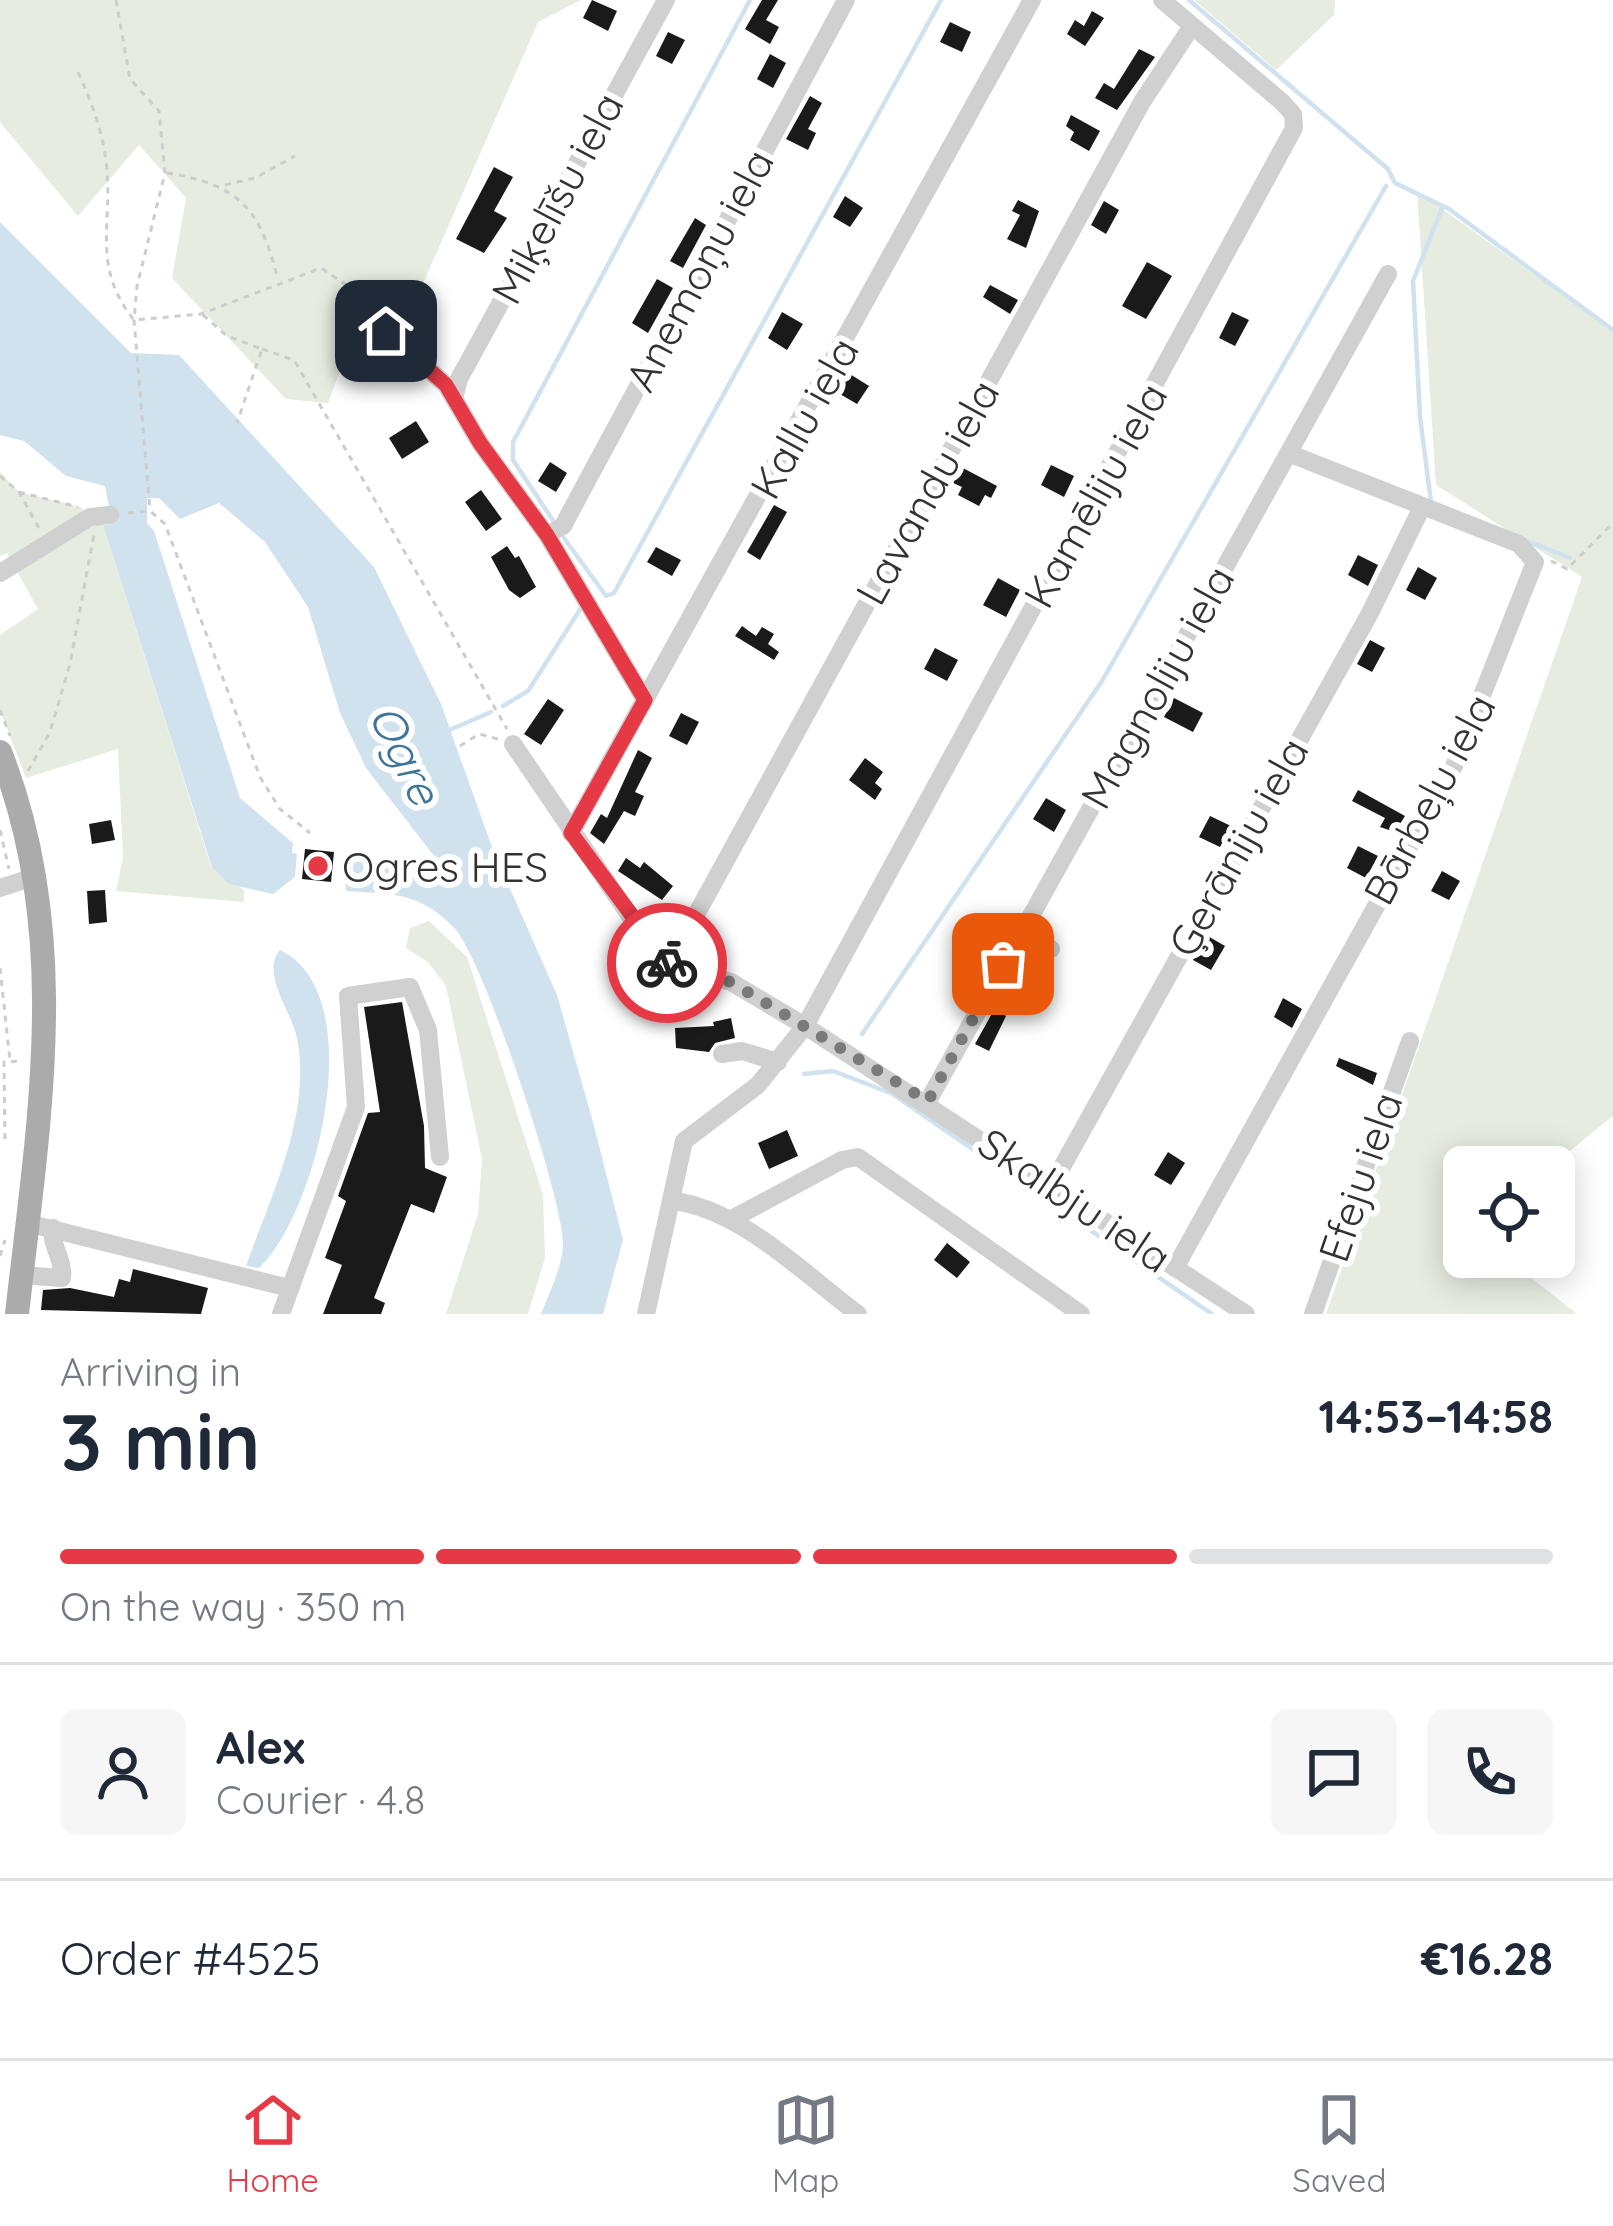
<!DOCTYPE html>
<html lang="en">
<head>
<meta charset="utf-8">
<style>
	:root { --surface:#fff; --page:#f6f6f7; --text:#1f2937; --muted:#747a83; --line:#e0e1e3; --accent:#e63946 }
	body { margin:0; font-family:Quicksand,sans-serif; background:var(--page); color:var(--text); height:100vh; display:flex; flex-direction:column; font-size:45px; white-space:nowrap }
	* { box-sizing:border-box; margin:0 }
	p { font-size:39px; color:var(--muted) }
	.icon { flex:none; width:66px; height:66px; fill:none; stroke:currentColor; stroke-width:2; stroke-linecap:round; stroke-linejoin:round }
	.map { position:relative; height:1314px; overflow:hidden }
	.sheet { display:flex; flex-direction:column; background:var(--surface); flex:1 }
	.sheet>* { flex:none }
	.fabs { position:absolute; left:1443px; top:1146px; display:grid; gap:24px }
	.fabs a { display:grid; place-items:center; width:132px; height:132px; border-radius:18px; background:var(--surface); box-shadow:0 6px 30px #0003; font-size:60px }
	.pin { position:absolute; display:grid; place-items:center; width:102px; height:102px; color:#fff; margin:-51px; border-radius:24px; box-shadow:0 6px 18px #0006 }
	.courier { position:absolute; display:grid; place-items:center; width:120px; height:120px; margin:-60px; border:9px solid #e63946; border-radius:50%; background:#fff; color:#222; box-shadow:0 3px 15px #0007 }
	.head em { font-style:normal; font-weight:700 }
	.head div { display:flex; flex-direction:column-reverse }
	.head { display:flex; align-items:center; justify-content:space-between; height:204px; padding:0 60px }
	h1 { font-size:78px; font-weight:700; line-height:90px }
	.bar { display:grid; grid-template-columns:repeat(4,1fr); gap:18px 12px; align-content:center; height:144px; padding:0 60px }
	.bar i { height:15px; border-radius:9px; background:var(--line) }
	.bar .current { background:var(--accent) }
	.bar p { grid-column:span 4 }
	.line { display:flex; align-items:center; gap:30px; padding:0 60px; border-top:3px solid var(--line) }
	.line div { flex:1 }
	.round { display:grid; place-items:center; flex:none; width:126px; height:126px; border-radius:18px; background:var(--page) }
	.tabs { display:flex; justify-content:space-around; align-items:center; height:168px; border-top:3px solid var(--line); background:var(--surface); font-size:33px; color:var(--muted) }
	.tabs a { display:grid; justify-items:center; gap:6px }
	.tabs .current { color:var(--accent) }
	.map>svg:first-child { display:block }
	.green { fill:#e6ecdf }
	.water { fill:#cfe2ee }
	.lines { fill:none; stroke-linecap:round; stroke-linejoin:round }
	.stream { stroke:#cfe2ee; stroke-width:4.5 }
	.building { fill:#1a1a1a }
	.path { stroke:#cdcdcd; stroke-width:3; stroke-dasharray:6 6; stroke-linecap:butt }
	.minor { stroke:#d0d0d0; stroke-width:18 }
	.major { stroke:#ababab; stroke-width:24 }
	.done { stroke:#7a7a7a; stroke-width:12; stroke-dasharray:0 21.6 }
	.route { stroke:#e63946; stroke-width:15 }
	.poi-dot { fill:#e63946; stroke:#fff; stroke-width:4.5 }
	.labels { text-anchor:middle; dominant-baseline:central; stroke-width:12; stroke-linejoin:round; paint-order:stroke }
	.street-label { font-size:42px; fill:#333; stroke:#fff }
	.poi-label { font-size:42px; fill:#333; stroke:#fff; text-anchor:start }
	.water-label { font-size:45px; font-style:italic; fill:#3f7597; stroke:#fff }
</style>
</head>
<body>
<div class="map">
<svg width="1613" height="1314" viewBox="0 0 1613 1314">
	<rect width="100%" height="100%" fill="#fff"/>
	<path class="green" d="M 0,0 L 581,0 L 538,22 L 421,288 L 386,319 L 350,374 L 341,368 L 328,403 L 286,399 L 172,278 L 186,198 L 139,145 L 78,216 L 0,122 Z
		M 1194,0 L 1335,0 L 1334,15 L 1276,70 Z
		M 1417,191 L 1613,331 L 1613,1116 L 1550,1167 L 1464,1167 L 1464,1257 L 1505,1257 L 1577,1314 L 1326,1314 L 1582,577 L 1436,485 Z
		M 0,472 L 19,492 L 80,507 L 103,525 L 211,866 L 244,890 L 244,902 L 116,891 L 123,858 L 118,749 L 26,778 L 0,710 L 0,635 L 38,609 L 7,553 L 0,556 Z
		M 429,921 L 467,957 L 543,1195 L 545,1258 L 528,1314 L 446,1314 L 478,1214 L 482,1159 L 446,986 L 428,962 L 406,948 L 410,928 Z"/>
	<path class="water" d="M 0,222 L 131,353 L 179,355 L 374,567 L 441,704 L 493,850 L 557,995 L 593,1122 L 623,1240 L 603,1314 L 541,1314 C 549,1293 563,1266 563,1243 C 563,1199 484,960 455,929 C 421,892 393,894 346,891 L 344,860 L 350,855 L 423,865 L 434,856 L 366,768 L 340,713 L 308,607 L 265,542 L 219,503 L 180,519 L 159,498 L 147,498 L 147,523 L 154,531 L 240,798 L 293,843 L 292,853 L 297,854 L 295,877 L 273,894 L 229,884 L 212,867 L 103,525 L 112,524 L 105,486 L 66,476 L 24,441 L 0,435 Z
		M 280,950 C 372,994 317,1214 259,1268 L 246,1266 C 271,1195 312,1114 297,1038 C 292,1012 260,973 280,950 Z"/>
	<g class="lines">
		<path class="stream" d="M 1189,0 L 1388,169 L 1395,183 L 1449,209 L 1613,330
			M 1431,502 L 1420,417 L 1413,281 L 1443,206
			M 554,522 L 513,460 L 513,442 L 750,0
			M 564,538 L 606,596 L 614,593 L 941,0
			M 1525,540 L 1570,558
			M 503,706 L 528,691 L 581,608
			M 447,731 L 491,712
			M 862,1034 L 1102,681 L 1386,186
			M 804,1074 L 833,1071 L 891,1093 L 1212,1314"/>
	</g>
	<path class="building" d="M 592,0 L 617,11 L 608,31 L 583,18 Z
		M 762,0 L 778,0 L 766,20 L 779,27 L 770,44 L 745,29 Z
		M 1092,11 L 1104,18 L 1085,46 L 1067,34 L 1075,20 L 1084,26 Z
		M 950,22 L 971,32 L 962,52 L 940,42 Z
		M 668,32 L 685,40 L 672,64 L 656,56 Z
		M 1139,49 L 1155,57 L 1117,110 L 1095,98 L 1104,83 L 1114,89 Z
		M 770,54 L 786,63 L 773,88 L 757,79 Z
		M 810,96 L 822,103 L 808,129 L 816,133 L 808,150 L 786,139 Z
		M 1071,115 L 1100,131 L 1089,151 L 1070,140 L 1074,132 L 1066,126 Z
		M 494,167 L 513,177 L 494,211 L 507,218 L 484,253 L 456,239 Z
		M 845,196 L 863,208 L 850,227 L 833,217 Z
		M 1018,200 L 1039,211 L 1026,248 L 1007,239 L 1020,215 L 1012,211 Z
		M 1104,201 L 1119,210 L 1106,234 L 1091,225 Z
		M 695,218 L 706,225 L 683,268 L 670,261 Z
		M 1147,262 L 1172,276 L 1146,319 L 1122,306 Z
		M 657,279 L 673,288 L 648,333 L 632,323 Z
		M 990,285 L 1018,300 L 1010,314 L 983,297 Z
		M 782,312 L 803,324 L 787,350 L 768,338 Z
		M 1232,312 L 1249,320 L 1235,346 L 1219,338 Z
		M 845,371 L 869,386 L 857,404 L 833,390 Z
		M 416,421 L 429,442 L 402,459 L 389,438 Z
		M 550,462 L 567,473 L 556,492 L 538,481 Z
		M 1051,465 L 1074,476 L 1064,497 L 1041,485 Z
		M 961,467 L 997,486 L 991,498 L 985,495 L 979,506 L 958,495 L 962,487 L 953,483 Z
		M 481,490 L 502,519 L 486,531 L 465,502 Z
		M 774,505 L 787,512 L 760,560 L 747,552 Z
		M 507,546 L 515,558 L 519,556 L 536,587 L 520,598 L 509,590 L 491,557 Z
		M 656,547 L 681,560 L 672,576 L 647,562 Z
		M 1358,555 L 1378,565 L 1368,586 L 1348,575 Z
		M 1418,567 L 1437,578 L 1425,600 L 1406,590 Z
		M 998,578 L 1020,590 L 1006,617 L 983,605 Z
		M 742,626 L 756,636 L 762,627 L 774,634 L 768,644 L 779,652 L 774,660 L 735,636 Z
		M 1370,640 L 1385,648 L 1372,672 L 1357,664 Z
		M 935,648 L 958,660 L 947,681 L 924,669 Z
		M 1174,698 L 1203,713 L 1193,732 L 1164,717 Z
		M 548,699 L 564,710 L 541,745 L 524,734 Z
		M 681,713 L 699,722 L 687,745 L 669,736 Z
		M 638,750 L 652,758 L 635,792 L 644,796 L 635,816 L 624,811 L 604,844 L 590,833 L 601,814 L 607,818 Z
		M 865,758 L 883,772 L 875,783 L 882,789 L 875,800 L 849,780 Z
		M 1358,790 L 1405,816 L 1395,832 L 1380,827 L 1385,818 L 1352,801 Z
		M 1046,798 L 1066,810 L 1054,832 L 1033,819 Z
		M 1210,816 L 1231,826 L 1220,847 L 1199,837 Z
		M 111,820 L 115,840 L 92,844 L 89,824 Z
		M 1358,846 L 1378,856 L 1366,878 L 1347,868 Z
		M 305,849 L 334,852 L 331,882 L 302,879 Z
		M 626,858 L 640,868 L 644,862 L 673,886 L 662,900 L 618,871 Z
		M 1442,871 L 1460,881 L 1449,900 L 1431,891 Z
		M 105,890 L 107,922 L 89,924 L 87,891 Z
		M 1206,935 L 1225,946 L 1211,970 L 1193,960 Z
		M 1283,998 L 1302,1009 L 1292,1028 L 1274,1017 Z
		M 402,1002 L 424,1126 L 425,1168 L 447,1177 L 434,1213 L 411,1204 L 374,1298 L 385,1303 L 381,1314 L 323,1314 L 342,1265 L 325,1258 L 346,1201 L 338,1196 L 368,1113 L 380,1112 L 364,1007 Z
		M 995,1008 L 1006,1016 L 989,1051 L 975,1044 Z
		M 731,1018 L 735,1038 L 715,1043 L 709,1052 L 676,1048 L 675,1028 L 714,1026 L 713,1022 Z
		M 1339,1058 L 1377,1073 L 1373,1085 L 1336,1066 Z
		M 787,1130 L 798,1156 L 769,1169 L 758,1143 Z
		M 1168,1152 L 1185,1163 L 1171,1185 L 1154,1175 Z
		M 947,1243 L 970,1262 L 957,1278 L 934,1260 Z
		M 133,1269 L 208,1288 L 201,1314 L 41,1310 L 43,1290 L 70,1288 L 114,1297 L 119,1279 L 130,1282 Z"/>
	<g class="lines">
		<path class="path" d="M 116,0 L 130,79 L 159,111 L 165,173 L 137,286 L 134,320 L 150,511
			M 78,72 C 91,101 102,129 106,161 C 114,223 90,265 134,320 L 201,314 L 321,268 L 352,289 L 378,319
			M 167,173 C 241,185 260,209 278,280
			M 225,185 L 255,178 L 295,156
			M 203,315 L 227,336 L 262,349 L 237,423
			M 262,349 L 294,360 L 507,729
			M 0,476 L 19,492 L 41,532
			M 19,492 L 78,507
			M 128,513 L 150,511 L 165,524 L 260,777 L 280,809 L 310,833
			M 1551,561 L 1567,569 L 1613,523
			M 0,710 L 10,736
			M 460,746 L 479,734 L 498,739
			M 28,771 L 50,732 L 70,664 L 94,534
			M 0,830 L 9,869
			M 0,968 L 10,1061
			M 5,1139 L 4,1062 L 22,1061
			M 0,1256 L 5,1240"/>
		<path class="minor" d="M 386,331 L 446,385 L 480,443 L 547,535 L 645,700
			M 454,399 L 459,379 L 666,0
			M 547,535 L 563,526 L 573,507 L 846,0
			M 0,573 L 90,517 L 110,515
			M 513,744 L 660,960 L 731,982 L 805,1026 L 1246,1314
			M 571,833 L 1032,0
			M 0,888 L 34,877
			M 1021,931 L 1051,949
			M 669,964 L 1142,102 L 1192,26
			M 722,1054 L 742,1051 L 778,1062
			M 928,1101 L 1388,274
			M 1053,1183 L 1370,613 L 1421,509
			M 674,1201 C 742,1210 804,1274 858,1314
			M 730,1220 L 842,1160 L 858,1157 L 1081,1314
			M 27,1223 L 289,1288
			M 1175,1268 L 1454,766 L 1535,562 L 1519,544 L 1288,453
			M 21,1275 L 62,1278 C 64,1258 50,1246 53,1228
			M 281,1314 L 356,1107 L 348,996 L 410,987 L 428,1030 L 440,1157
			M 646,1314 L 684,1141 L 758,1085 L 805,1026 L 1294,128 L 1293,114 L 1282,102 L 1162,0
			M 1313,1314 L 1410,1041"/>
		<path class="major" d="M 0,752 C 73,936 38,1125 17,1314"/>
	</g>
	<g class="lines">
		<path class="done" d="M 667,963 L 731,982 L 928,1101 L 1003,964"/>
		<path class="route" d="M 386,331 L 446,385 L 480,443 L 547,535 L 645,700 L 571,833 L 667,963"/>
	</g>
	<circle class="poi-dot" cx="318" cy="866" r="12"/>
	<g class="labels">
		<g class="street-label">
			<text transform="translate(557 198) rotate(-62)">Miķelīšu iela</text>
			<text transform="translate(699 270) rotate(-62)">Anemoņu iela</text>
			<text transform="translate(804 418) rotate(-61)">Kallu iela</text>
			<text transform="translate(927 492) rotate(-61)">Lavandu iela</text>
			<text transform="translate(1095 495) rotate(-61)">Kamēliju iela</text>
			<text transform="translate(1157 687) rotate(-61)">Magnoliju iela</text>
			<text transform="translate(1429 799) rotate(-62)">Bārbeļu iela</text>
			<text transform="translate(1238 847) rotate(-61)">Ģerāniju iela</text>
			<text transform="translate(1360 1177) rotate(-71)">Efeju iela</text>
			<text transform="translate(1075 1200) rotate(34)">Skalbju iela</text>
		</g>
		<g class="poi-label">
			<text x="342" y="866">Ogres HES</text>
		</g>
		<g class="water-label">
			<text transform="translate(406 754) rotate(64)">Ogre</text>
		</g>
	</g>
</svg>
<div class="fabs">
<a><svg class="icon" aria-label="locate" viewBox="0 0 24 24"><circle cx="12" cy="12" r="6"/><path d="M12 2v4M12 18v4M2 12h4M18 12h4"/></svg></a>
</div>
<div class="pin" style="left:1003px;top:964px;background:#ea580c"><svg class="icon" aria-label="bag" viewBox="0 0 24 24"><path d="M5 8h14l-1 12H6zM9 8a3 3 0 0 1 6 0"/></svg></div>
<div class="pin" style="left:386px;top:331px;background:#1f2937"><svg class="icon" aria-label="home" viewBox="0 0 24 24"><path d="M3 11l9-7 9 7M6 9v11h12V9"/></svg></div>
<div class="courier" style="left:667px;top:963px"><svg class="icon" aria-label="bike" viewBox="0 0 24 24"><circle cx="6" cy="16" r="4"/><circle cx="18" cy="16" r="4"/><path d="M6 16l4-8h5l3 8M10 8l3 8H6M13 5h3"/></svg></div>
</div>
<section class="sheet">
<div class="head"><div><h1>3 min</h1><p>Arriving in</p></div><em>14:53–14:58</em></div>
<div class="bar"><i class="current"></i><i class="current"></i><i class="current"></i><i></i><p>On the way · 350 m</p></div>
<div class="line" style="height:216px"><a class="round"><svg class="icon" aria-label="person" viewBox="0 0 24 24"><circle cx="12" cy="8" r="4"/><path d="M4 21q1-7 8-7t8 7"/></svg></a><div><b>Alex</b><p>Courier · 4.8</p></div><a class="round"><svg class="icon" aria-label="chat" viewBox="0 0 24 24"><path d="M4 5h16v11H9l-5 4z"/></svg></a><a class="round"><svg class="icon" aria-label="phone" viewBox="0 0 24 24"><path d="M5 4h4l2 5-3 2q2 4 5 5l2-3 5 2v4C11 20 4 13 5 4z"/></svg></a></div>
<div class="line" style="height:156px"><div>Order #4525</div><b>€16.28</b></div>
</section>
<nav class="tabs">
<a class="current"><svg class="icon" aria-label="home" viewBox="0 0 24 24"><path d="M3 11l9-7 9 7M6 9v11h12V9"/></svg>Home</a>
<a><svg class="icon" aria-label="map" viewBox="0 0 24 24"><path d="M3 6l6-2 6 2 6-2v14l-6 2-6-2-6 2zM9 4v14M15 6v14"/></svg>Map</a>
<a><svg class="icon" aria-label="saved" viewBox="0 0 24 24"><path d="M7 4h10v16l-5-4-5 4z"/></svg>Saved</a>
</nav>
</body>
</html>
